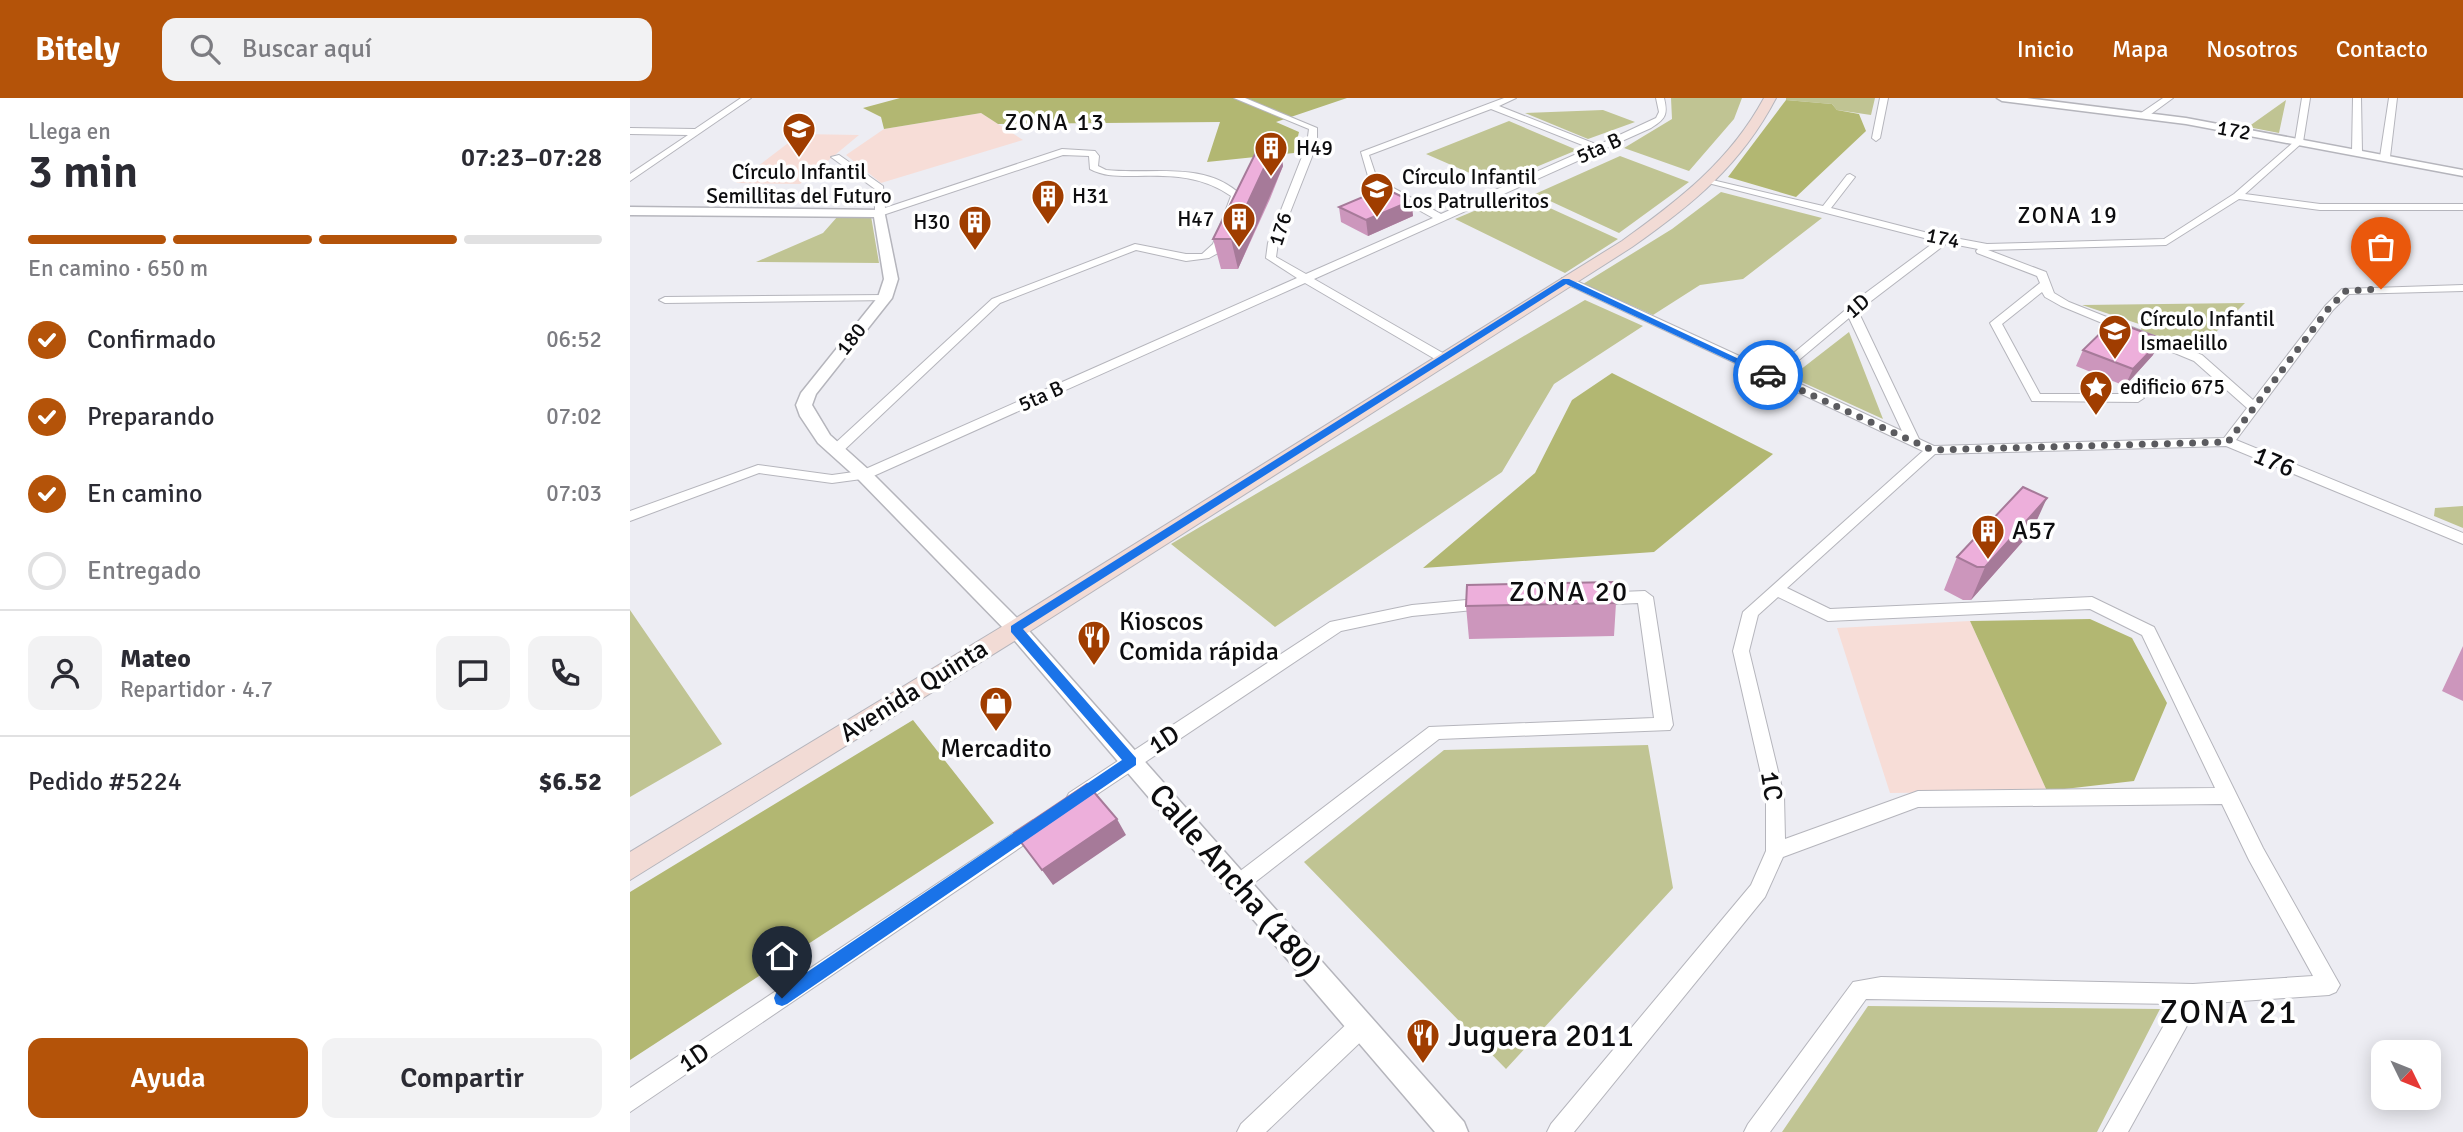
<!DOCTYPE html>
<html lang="es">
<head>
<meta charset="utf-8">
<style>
	:root { --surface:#fff; --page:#f2f2f3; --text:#2b2b33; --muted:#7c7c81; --line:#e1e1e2; --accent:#b45309 }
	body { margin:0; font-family:Signika,sans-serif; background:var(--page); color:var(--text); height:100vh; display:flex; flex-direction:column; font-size:26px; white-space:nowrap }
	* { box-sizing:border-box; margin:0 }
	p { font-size:23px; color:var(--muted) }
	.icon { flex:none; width:38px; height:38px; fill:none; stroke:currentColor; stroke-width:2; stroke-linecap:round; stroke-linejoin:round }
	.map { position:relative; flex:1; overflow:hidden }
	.sheet { display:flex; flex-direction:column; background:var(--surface); width:630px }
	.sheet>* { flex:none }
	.needle { width:46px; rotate:133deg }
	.controls { position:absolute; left:1741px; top:942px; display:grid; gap:14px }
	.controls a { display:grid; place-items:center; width:70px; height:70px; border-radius:14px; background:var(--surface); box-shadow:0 4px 18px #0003; font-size:35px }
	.pin { position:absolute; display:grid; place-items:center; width:60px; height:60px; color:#fff; margin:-72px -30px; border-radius:50% 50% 50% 0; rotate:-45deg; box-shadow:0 0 7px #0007 }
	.pin .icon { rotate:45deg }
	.courier { position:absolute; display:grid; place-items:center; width:70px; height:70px; margin:-35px; border:5px solid #1a73e8; border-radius:50%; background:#fff; color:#222; box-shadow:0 2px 9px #0007 }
	.overview em { font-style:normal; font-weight:600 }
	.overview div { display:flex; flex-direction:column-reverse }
	.overview { display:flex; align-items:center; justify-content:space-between; height:119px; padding:0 28px }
	h1 { font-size:46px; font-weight:600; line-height:52px }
	.bar { display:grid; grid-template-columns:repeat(4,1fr); gap:10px 7px; align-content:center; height:84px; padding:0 28px }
	.bar i { height:9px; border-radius:5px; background:var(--line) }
	.bar .current { background:var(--accent) }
	.bar p { grid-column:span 4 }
	.line { display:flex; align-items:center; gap:18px; padding:0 28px; border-top:2px solid var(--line) }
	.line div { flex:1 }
	.round { display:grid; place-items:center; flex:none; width:74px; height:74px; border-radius:14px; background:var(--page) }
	ol { padding:0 28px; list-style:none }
	li { display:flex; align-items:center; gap:21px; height:77px }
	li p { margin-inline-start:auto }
	li .icon { padding:7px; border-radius:50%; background:var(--accent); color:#fff; stroke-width:4 }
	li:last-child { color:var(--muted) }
	li i { width:38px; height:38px; border:4px solid var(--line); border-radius:50% }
	.primary-button { display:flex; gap:14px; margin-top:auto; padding:14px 28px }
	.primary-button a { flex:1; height:80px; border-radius:14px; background:var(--accent); color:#fff; font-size:28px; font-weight:600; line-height:80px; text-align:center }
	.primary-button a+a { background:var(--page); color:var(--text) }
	header { display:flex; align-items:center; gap:42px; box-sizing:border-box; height:98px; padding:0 35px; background:var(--accent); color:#fff }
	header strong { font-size:33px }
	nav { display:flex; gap:38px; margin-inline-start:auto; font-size:24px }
	.search { width:490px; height:63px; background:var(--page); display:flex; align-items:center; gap:18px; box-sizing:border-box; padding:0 24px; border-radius:14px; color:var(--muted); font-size:26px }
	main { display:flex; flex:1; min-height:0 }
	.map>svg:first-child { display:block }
	.education { fill:#f7ddd7 }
	.green { fill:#c0c493 }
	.forest { fill:#b2b772 }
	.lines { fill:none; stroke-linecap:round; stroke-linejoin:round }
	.minor-casing { stroke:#b5b5bc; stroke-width:2 }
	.tertiary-casing { stroke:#b5b5bc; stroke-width:3 }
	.secondary-casing { stroke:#b5b5bc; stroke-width:2 }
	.minor { fill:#fff; fill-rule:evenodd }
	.tertiary { fill:#fff; fill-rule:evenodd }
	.secondary { fill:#f2dbd5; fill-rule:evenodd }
	.wall { fill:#cc96bc }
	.shaded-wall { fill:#a67a99 }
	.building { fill:#edafdb; stroke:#a67a99; stroke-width:2 }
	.route { fill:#1a73e8 }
	.done { stroke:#5b5b5f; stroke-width:7; stroke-dasharray:0 12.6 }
	.labels { text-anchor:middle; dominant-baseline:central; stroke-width:7; stroke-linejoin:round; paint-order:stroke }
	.far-street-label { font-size:21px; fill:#0d0d0f; stroke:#fff }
	.far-poi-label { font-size:21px; fill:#0d0d0f; stroke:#fff; text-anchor:start }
	.far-neighbourhood-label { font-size:23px; letter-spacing:2px; fill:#0d0d0f; stroke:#fff }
	.street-label { font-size:26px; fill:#0d0d0f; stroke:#fff }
	.poi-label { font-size:26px; fill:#0d0d0f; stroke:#fff; text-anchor:start }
	.neighbourhood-label { font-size:28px; letter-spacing:2px; fill:#0d0d0f; stroke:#fff }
	.near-street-label { font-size:32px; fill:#0d0d0f; stroke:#fff }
	.near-poi-label { font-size:32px; fill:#0d0d0f; stroke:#fff; text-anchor:start }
	.near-neighbourhood-label { font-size:33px; letter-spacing:2px; fill:#0d0d0f; stroke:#fff }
</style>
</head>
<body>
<header>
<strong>Bitely</strong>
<div class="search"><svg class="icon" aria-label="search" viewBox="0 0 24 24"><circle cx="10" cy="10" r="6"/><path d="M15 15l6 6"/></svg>Buscar aquí</div>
<nav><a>Inicio</a><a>Mapa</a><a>Nosotros</a><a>Contacto</a></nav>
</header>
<main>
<section class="sheet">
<div class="overview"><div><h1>3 min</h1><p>Llega en</p></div><em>07:23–07:28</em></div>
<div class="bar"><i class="current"></i><i class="current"></i><i class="current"></i><i></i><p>En camino · 650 m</p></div>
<ol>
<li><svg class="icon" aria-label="check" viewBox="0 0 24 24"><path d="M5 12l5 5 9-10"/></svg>Confirmado<p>06:52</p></li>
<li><svg class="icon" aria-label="check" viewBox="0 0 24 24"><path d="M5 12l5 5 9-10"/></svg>Preparando<p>07:02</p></li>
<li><svg class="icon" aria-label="check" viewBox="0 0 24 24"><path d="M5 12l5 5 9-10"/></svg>En camino<p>07:03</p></li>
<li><i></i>Entregado</li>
</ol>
<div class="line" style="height:126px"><a class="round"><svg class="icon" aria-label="person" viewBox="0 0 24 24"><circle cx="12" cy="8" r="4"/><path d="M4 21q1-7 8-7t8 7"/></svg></a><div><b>Mateo</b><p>Repartidor · 4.7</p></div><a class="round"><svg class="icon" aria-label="chat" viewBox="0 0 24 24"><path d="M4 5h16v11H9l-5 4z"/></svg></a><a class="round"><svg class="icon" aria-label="phone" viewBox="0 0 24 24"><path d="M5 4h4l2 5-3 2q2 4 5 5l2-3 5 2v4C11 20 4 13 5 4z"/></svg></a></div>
<div class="line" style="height:91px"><div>Pedido #5224</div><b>$6.52</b></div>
<div class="primary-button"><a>Ayuda</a><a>Compartir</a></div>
</section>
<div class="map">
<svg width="1833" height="1034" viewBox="0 0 1833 1034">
	<rect width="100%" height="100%" fill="#ededf3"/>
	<path class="education" d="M 351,15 L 393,42 L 251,85 L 216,57 L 254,31 Z
		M 170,36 L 229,37 L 170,86 L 106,85 Z
		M 1340,523 L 1417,693 L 1260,695 L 1207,530 Z"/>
	<path class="green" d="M 1041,0 L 1112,0 L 1104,21 L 1059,73 L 994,50 L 1042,21 Z
		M 1156,0 L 1245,0 L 1241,17 L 1207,12 L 1202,6 L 1156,2 Z
		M 1656,2 L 1649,35 L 1618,29 Z
		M 973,12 L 1005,24 L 958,41 L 895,15 Z
		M 879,23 L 947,52 L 865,86 L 796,56 Z
		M 990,58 L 1059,84 L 989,135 L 905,96 Z
		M 1091,94 L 1192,120 L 1113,181 L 1070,187 L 1023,217 L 953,186 L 1042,131 Z
		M 887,95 L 988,141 L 935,175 L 825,121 Z
		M 208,118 L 241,118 L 249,165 L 126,164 L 193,135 Z
		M 955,202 L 1013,228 L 924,286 L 872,374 L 645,529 L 541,446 Z
		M 1615,205 L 1565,255 L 1511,232 L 1512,227 L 1452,207 Z
		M 1219,234 L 1253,321 L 1161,279 Z
		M 1833,408 L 1833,430 L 1804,418 L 1805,410 Z
		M 0,512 L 92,646 L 0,699 Z
		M 1018,647 L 1043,790 L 876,971 L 674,764 L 814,652 Z
		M 1238,908 L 1530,911 L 1467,1034 L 1152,1034 Z"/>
	<path class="forest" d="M 270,0 L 717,0 L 646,24 L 669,34 L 664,55 L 577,64 L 590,24 L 368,26 L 351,15 L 254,31 L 251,19 L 233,10 Z
		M 1156,2 L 1202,6 L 1207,12 L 1229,16 L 1236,33 L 1166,99 L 1098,79 Z
		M 982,275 L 1143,356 L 1024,454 L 793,470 L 905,375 L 942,302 Z
		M 1460,521 L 1502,540 L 1537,605 L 1504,683 L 1417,693 L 1340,523 Z
		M 283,622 L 364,725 L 0,962 L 0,794 Z"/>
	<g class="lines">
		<defs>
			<path id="minor" d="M 111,0 L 121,0 L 0,83 L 0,76 L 58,37 L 0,36 L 0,30 L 65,31 Z
				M 604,0 L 615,0 L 687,30 L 687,46 L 648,145 L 646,159 L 676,176 L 803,120 L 740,85 L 731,54 L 874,0 L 886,0 L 869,8 L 968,47 L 1026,20 L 1029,14 L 1026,0 L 1034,0 C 1038,16 1036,21 1021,30 L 684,181 L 818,258 L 818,264 L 810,264 L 675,185 L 239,380 L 202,385 L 129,375 L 0,423 L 0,413 L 128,367 L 202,377 L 231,373 L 667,180 L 636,160 L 638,145 L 677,46 L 679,31 ZM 861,11 L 960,50 L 811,116 L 747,81 L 739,57 Z
				M 1250,0 L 1258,0 L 1250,40 L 1246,43 L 1242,40 Z
				M 1533,0 L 1543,0 L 1517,19 L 1511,19 L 1511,15 Z
				M 1672,0 L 1680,0 L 1673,44 L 1615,96 L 1690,106 L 1833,106 L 1833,112 L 1690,112 L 1609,101 L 1536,147 L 1358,152 L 1416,174 L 1424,195 L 1439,204 L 1572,257 L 1623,302 L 1695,208 L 1712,191 L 1833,187 L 1833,193 L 1719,196 L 1703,212 L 1606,342 L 1833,435 L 1833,446 L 1596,348 L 1305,356 L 1157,490 L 1200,511 L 1462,499 L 1524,529 L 1633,750 L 1706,880 L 1710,887 L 1706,894 L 1699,897 L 1569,906 L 1498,1034 L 1473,1034 L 1546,906 L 1236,901 L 1140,1034 L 1114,1034 L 1118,1026 L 1223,884 L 1251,879 L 1563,886 L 1683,878 L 1619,762 L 1592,706 L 1288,709 L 1153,759 L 1135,799 L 944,1034 L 917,1034 L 921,1026 L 1121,787 L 1136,753 L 1136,698 L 1103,553 L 1113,514 L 1293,353 L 932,184 L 932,180 L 940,180 L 1142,273 L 1237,194 L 1306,143 L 1078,85 L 1078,81 L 1193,108 L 1217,77 L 1220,76 L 1225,79 L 1201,110 L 1298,135 L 1357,146 L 1534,141 L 1604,96 L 1665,43 ZM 1317,145 L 1348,151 L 1346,153 L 1347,155 L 1407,178 L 1410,185 L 1360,225 L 1402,303 L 1508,304 L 1514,300 L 1508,296 L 1410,296 L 1372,226 L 1412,194 L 1415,199 L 1431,208 L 1564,263 L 1617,310 L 1594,340 L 1304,348 L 1289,341 L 1228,213 ZM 1219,220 L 1272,333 L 1151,277 ZM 1148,499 L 1198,523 L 1460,511 L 1512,537 L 1585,690 L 1288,693 L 1155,741 L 1154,698 L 1119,553 L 1128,517 Z
				M 1723,0 L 1731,0 L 1732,54 L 1727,57 L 1722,54 Z
				M 1759,0 L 1767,0 L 1760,59 L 1755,62 L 1750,59 Z
				M 432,51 L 465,53 L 469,58 L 468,68 L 476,72 C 521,77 575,62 611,97 L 594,146 L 588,155 L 579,160 L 556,163 L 506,152 L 370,205 L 211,355 L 201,355 L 201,349 L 362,201 L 505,146 L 556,156 L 572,156 L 583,146 L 601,98 C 572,78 542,77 507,78 C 491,78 475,79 460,71 L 459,58 L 433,57 L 250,118 L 245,115 L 245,91 L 201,59 L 209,57 L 253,88 L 255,110 Z
				M 255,197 L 259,198 L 259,202 L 35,205 L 29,202 L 35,199 Z
				M 1015,493 L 1023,499 L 1043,627 L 1040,632 L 809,641 L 615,792 L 608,795 L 601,792 L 598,786 L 601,780 L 799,629 L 1024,620 L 1008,505 L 965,507 L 957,501 L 965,495 Z
				M 858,500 L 866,506 L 864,510 L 782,518 L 711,533 L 451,707 L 445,709 L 439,707 L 436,701 L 439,695 L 700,524 L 782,507 Z
				M 403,722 L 410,724 L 412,730 L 410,736 L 0,1014 L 0,990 Z
				M 731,917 L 739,920 L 742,928 L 739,936 L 636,1034 L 607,1034 L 611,1026 L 723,920 Z"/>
			<path id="tertiary" d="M 1367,0 L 1397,0 L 1556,20 L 1833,72 L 1833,78 L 1556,26 L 1372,3 Z
				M 0,109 L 254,112 L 268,181 L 262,200 L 186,296 L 182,307 L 200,337 L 240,373 L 393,526 L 834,1024 L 838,1034 L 805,1034 L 379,536 L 228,381 L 188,345 L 170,318 L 166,307 L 171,295 L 248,199 L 254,181 L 244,119 L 0,117 Z"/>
			<path id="secondary" d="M 1134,0 L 1146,0 C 1111,67 1063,106 1002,149 L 394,537 L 0,782 L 0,754 L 378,525 L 992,143 C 1049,102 1100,63 1134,0 Z"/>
		</defs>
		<use href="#minor" class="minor-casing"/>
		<use href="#tertiary" class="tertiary-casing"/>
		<use href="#secondary" class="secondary-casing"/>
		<use href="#minor" class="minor"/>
		<use href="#tertiary" class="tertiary"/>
		<use href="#secondary" class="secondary"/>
	</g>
	<path class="wall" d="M 648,40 L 653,68 L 640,101 L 608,171 L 591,171 L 583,141 Z
		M 781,103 L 783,118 L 738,138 L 711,124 L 709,109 Z
		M 1453,252 L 1523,257 L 1495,288 L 1446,268 Z
		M 1402,433 L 1341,502 L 1333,502 L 1314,492 L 1327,459 Z
		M 986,505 L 984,538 L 839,541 L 836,508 Z
		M 1833,548 L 1833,603 L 1812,593 Z"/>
	<path class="shaded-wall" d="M 648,40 L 653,68 L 608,171 L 601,141 Z
		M 781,103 L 783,118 L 738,138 L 736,122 Z
		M 1532,241 L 1523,257 L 1495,288 L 1503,271 Z
		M 1417,400 L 1402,433 L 1341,502 L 1355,469 Z
		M 487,721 L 496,737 L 423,787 L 412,772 Z"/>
	<path class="building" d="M 633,40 L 648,40 L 601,141 L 583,141 Z
		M 754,90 L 781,103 L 736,122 L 709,109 Z
		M 1483,223 L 1532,241 L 1503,271 L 1453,252 Z
		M 1393,389 L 1417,400 L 1355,469 L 1347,469 L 1327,459 Z
		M 984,484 L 986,505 L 836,508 L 837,487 Z
		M 457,686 L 487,721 L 412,772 L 384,735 Z"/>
	<path class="route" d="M 933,181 L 939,181 L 1143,277 L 1135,279 L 936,186 L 393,531 L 506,660 L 506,667 L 157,906 L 152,908 L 146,906 L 144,900 L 146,895 L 492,662 L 381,534 L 381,528 Z"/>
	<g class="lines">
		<path class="done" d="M 1138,277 L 1302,352 L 1598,344 L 1699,210 L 1716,193 L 1751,191"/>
	</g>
	<defs>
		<symbol id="school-pin" viewBox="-11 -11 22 30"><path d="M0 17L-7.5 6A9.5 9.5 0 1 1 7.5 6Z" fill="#a03d00" stroke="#fff"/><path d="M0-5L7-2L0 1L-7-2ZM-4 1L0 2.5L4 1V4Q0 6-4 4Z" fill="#fff"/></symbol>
		<symbol id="building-pin" viewBox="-11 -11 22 30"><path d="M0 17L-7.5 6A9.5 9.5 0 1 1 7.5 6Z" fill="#a03d00" stroke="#fff"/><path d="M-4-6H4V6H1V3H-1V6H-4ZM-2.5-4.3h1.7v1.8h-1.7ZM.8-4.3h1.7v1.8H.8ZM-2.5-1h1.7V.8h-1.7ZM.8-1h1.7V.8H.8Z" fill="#fff"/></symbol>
		<symbol id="sight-pin" viewBox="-11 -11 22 30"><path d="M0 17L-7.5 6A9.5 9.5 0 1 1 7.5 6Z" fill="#a03d00" stroke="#fff"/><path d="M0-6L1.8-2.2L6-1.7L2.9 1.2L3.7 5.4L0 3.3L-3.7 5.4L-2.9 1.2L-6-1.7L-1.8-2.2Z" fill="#fff"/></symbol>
		<symbol id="restaurant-pin" viewBox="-11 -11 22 30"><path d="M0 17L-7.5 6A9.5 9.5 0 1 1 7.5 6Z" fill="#a03d00" stroke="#fff"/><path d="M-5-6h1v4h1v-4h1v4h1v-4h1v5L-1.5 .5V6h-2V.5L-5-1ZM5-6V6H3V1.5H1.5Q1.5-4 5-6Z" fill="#fff"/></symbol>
		<symbol id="shop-pin" viewBox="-11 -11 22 30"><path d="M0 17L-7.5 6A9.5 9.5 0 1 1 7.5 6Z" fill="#a03d00" stroke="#fff"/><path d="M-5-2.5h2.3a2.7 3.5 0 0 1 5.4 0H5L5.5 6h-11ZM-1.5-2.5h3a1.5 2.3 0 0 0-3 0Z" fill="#fff"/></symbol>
	</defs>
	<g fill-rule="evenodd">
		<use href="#school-pin" x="150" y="12" width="38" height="52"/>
		<use href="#building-pin" x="622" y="31" width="38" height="52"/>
		<use href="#school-pin" x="728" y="72" width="38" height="52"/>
		<use href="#building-pin" x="399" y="79" width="38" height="52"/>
		<use href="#building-pin" x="590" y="102" width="38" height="52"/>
		<use href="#building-pin" x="326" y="105" width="38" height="52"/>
		<use href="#school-pin" x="1466" y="214" width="38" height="52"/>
		<use href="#sight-pin" x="1447" y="270" width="38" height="52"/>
		<use href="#building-pin" x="1339" y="414" width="38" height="52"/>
		<use href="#restaurant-pin" x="445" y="520" width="38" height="52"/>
		<use href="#shop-pin" x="347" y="586" width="38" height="52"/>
		<use href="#restaurant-pin" x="774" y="918" width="38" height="52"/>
	</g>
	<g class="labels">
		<g class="far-street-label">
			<text transform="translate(1604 32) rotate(10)">172</text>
			<text transform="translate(969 50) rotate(-24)">5ta B</text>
			<text transform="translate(650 131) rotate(-72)">176</text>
			<text transform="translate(1313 140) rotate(12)">174</text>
			<text transform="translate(1227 208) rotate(-41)">1D</text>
			<text transform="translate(221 241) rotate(-52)">180</text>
			<text transform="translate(411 298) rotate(-24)">5ta B</text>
		</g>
		<g class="far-poi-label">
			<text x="666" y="50">H49</text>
			<text x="169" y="74" text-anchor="middle">Círculo Infantil<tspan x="169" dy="24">Semillitas del Futuro</tspan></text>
			<text x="772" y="79">Círculo Infantil<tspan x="772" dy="24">Los Patrulleritos</tspan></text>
			<text x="442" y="98">H31</text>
			<text x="584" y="121" text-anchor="end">H47</text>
			<text x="320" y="124" text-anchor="end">H30</text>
			<text x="1510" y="221">Círculo Infantil<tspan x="1510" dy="24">Ismaelillo</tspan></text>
			<text x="1490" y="289">edificio 675</text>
		</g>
		<g class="far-neighbourhood-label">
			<text x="425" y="24">ZONA 13</text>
			<text x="1438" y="117">ZONA 19</text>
		</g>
		<g class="street-label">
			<text transform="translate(1644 364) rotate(23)">176</text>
			<text transform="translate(284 593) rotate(-32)">Avenida Quinta</text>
			<text transform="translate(534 642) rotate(-33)">1D</text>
			<text transform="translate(1141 688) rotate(81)">1C</text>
			<text transform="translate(64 960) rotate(-34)">1D</text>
		</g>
		<g class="poi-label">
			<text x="1382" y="433">A57</text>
			<text x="489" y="524">Kioscos<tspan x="489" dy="30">Comida rápida</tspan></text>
			<text x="366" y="651" text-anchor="middle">Mercadito</text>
		</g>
		<g class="neighbourhood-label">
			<text x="939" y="494">ZONA 20</text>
		</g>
		<g class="near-street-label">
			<text transform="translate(605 782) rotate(49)">Calle Ancha (180)</text>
		</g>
		<g class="near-poi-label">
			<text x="818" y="937">Juguera 2011</text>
		</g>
		<g class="near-neighbourhood-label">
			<text x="1599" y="914">ZONA 21</text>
		</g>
	</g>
</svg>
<div class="controls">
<a><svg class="needle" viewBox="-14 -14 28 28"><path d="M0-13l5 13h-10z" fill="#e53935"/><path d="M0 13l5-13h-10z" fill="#7c7c81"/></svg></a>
</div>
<div class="pin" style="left:1751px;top:191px;background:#ea580c"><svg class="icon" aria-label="bag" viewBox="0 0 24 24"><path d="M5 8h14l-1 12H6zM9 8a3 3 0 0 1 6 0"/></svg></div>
<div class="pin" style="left:152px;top:900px;background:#1f2937"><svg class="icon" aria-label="home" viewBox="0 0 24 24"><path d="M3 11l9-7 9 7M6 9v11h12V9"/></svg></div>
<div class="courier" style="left:1138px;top:277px"><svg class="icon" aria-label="car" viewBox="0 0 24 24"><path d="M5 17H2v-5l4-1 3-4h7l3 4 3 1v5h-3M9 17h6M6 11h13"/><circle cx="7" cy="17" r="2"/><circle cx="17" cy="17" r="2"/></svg></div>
</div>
</main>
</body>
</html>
